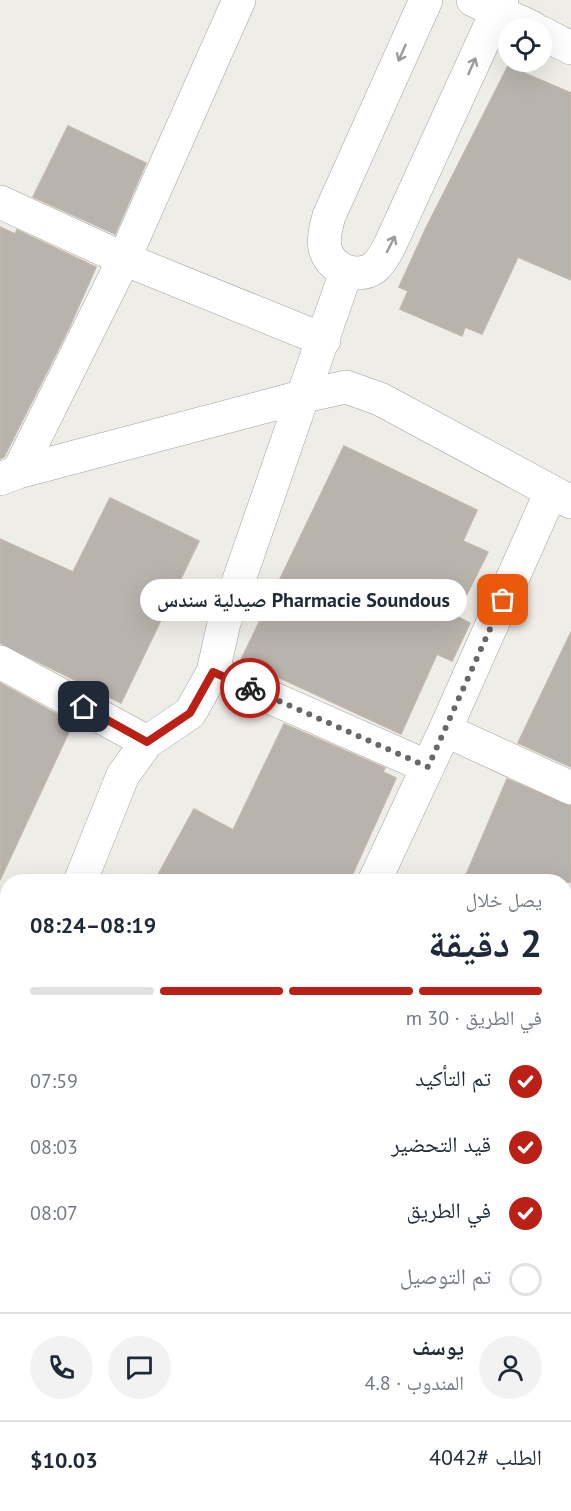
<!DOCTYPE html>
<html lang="ar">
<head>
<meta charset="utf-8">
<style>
	:root { --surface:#fff; --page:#f2f2f3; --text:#1f2937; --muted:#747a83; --line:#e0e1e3; --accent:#ba2016 }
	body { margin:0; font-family:"PT Sans","Noto Naskh Arabic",sans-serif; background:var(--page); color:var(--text); direction:rtl; height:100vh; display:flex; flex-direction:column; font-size:22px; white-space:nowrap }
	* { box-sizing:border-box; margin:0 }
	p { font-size:20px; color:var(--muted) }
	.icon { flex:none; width:33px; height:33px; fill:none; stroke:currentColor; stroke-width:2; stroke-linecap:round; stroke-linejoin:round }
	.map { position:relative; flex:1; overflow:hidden; direction:ltr }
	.drawer { position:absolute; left:0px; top:874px; width:572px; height:638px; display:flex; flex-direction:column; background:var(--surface); border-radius:24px 24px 0 0; box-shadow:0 6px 24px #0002; direction:rtl }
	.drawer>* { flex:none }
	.buttons { position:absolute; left:498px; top:18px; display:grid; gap:12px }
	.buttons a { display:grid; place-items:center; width:54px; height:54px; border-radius:50%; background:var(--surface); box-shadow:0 6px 24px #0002; font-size:30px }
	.pin { position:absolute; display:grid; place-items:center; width:51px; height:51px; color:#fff; margin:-26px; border-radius:12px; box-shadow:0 3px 9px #0006 }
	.courier { position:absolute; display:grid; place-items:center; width:60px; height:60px; margin:-30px; border:4px solid #ba2016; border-radius:50%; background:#fff; color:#222; box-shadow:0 2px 8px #0007 }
	.bubble { position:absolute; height:42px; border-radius:21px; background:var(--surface); box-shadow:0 6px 24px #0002; font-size:20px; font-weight:700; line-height:42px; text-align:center; direction:rtl }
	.head em { font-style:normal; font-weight:700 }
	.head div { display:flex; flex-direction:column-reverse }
	.head { display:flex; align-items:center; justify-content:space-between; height:102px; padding:0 30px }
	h1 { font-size:39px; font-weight:700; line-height:45px }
	.bar { display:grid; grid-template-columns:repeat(4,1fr); gap:9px 6px; align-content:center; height:72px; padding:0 30px }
	.bar i { height:8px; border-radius:4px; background:var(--line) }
	.bar .selected { background:var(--accent) }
	.bar p { grid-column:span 4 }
	.line { display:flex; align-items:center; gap:15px; padding:0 30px; border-top:2px solid var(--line) }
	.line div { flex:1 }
	.round { display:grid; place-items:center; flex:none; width:63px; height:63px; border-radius:32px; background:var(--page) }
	ol { padding:0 30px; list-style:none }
	li { display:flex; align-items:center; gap:18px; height:66px }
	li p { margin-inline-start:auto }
	li .icon { padding:6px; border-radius:50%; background:var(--accent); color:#fff; stroke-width:4 }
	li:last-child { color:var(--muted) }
	li i { width:33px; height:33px; border:3px solid var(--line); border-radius:50% }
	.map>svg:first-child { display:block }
	.building { fill:#b9b3ad; stroke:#c0b6ab; stroke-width:1.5 }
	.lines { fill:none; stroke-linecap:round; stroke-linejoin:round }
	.street-casing { stroke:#a1a1a1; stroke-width:34 }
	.street { stroke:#fff; stroke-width:33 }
	.oneway { stroke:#9b9b9b }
	.done { stroke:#686866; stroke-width:6; stroke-dasharray:0 10.8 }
	.route { stroke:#ba2016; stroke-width:8 }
</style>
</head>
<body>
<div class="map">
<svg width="571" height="1511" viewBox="0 0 571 1511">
	<rect width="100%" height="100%" fill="#efede8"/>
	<path class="building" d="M 508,66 L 571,93 L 571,280 L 518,257 L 482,334 L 465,327 L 462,336 L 400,309 L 408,291 L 399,287 L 426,228 Z
		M 68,126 L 146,163 L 115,234 L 33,197 Z
		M 0,227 L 15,234 L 17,230 L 96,267 L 69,328 L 4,457 L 0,459 Z
		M 344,446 L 477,510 L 463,541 L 488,552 L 456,616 L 470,623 L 452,661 L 437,654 L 401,734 L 241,660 Z
		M 110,498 L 199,541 L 121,703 L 0,643 L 0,539 L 73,572 Z
		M 571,632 L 571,767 L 518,743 Z
		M 0,683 L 73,723 L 0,880 Z
		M 284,724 L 385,768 L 383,772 L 396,778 L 349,882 L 154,882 L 194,809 L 233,830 Z
		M 507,779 L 571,806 L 571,882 L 463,882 Z"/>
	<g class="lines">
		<defs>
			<path id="street" d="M 426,0 L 329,216 C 326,226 323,238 325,248 C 330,269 356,280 374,268 C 381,262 386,253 390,245 L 502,0
				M 473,0 L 533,28
				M 542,33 L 571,48
				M 0,202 L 124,259 L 324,340
				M 18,472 L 124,259 L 239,0
				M 0,479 L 18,472 L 305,396 L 346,387 L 380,399 L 571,502
				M 0,662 L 147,742
				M 213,672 L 428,767
				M 445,730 L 571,788
				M 80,882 L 123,775 L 147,742 L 190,713 L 213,672 L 224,623 L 346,272
				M 374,882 L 445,730 L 551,492
				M 0,1015 L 8,1018
				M 564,1113 L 571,1096
				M 0,1324 L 8,1328
				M 564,1430 L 571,1423
				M 490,1511 L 496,1504"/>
		</defs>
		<use href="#street" class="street-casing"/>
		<use href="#street" class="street"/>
	</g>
	<defs><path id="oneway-shaft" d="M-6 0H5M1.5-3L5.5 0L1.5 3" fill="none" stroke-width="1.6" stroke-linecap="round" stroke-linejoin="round" transform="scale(1.5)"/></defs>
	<g class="oneway">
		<use href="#oneway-shaft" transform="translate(402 53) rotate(114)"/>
		<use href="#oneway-shaft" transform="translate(472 66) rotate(-66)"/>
		<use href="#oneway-shaft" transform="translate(391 244) rotate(-63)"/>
	</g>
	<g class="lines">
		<path class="done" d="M 250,688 L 428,767 L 503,600"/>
		<path class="route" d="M 84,707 L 147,742 L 190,713 L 213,672 L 250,688"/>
	</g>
</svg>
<div class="buttons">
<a><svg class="icon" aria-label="locate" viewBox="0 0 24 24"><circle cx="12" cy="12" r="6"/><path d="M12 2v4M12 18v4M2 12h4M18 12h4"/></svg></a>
</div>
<div class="pin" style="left:503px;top:600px;background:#ea580c"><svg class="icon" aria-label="bag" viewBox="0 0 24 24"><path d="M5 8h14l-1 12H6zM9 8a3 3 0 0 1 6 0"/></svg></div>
<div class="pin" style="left:84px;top:707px;background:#1f2937"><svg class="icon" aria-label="home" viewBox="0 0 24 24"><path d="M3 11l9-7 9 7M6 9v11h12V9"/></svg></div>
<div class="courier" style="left:250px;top:688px"><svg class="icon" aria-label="bike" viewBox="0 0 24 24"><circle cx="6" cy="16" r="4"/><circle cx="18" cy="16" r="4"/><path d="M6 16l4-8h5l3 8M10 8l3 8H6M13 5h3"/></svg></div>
<div class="bubble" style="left:140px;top:579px;width:327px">Pharmacie Soundous صيدلية سندس</div>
<section class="drawer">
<div class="head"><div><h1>2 دقيقة</h1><p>يصل خلال</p></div><em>08:19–08:24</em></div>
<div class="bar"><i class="selected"></i><i class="selected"></i><i class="selected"></i><i></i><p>في الطريق · 30 m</p></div>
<ol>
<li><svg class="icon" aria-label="check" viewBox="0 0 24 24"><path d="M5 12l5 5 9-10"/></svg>تم التأكيد<p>07:59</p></li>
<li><svg class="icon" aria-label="check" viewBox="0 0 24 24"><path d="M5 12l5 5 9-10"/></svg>قيد التحضير<p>08:03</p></li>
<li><svg class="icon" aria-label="check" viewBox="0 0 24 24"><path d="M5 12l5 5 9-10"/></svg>في الطريق<p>08:07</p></li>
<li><i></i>تم التوصيل</li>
</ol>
<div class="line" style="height:108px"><a class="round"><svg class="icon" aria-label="person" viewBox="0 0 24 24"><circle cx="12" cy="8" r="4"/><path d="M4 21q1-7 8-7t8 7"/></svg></a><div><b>يوسف</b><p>المندوب · 4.8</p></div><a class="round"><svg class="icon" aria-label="chat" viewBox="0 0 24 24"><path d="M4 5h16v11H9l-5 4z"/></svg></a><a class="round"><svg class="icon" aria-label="phone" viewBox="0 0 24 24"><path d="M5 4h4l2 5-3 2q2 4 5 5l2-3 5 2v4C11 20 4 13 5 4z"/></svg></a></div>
<div class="line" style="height:78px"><div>الطلب #4042</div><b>$10.03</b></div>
</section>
</div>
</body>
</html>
